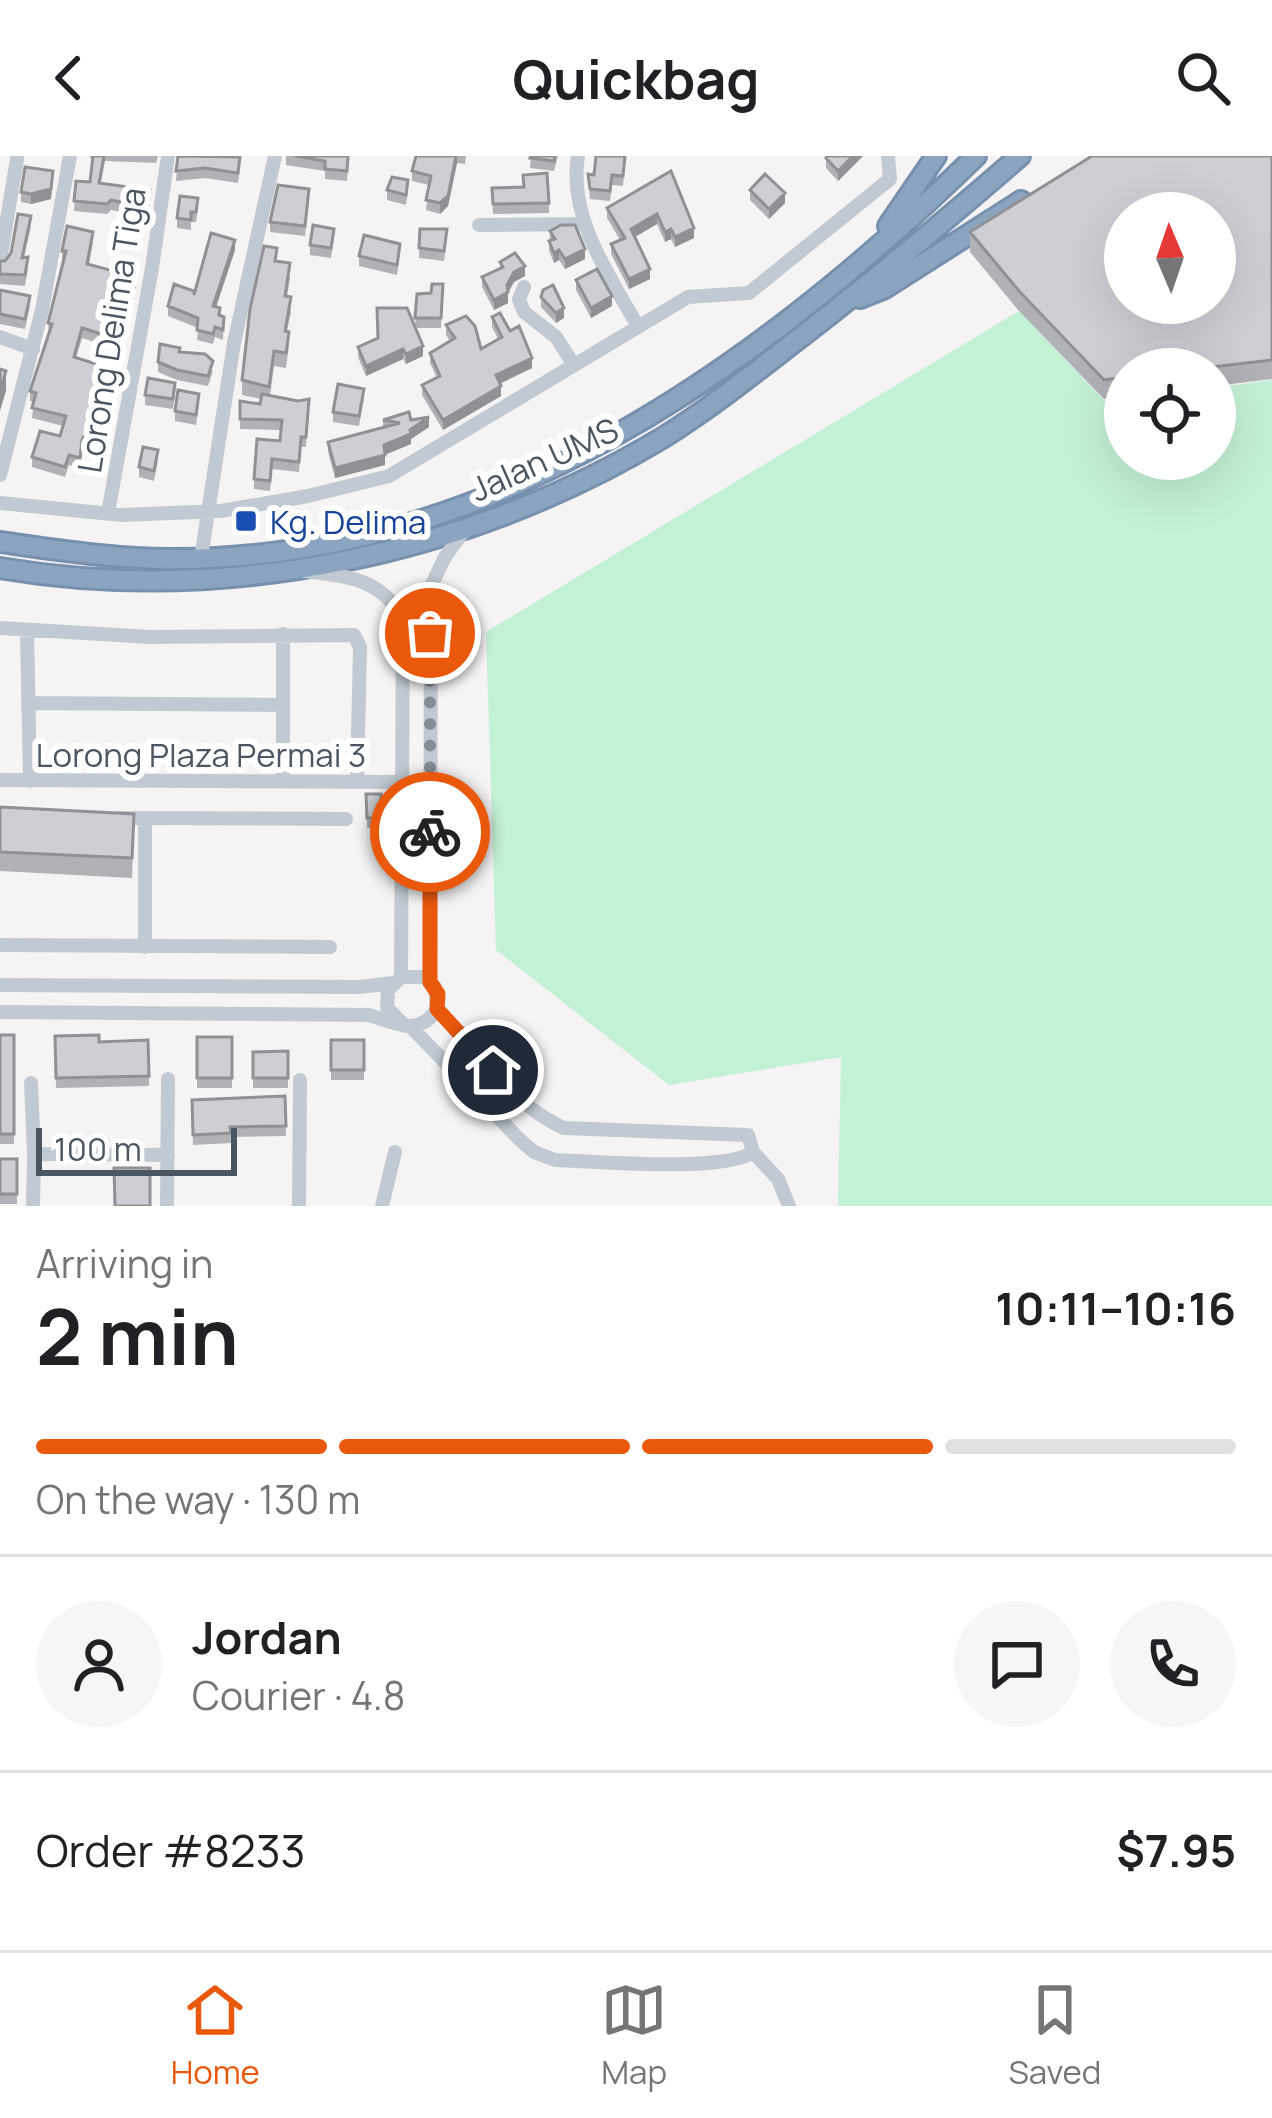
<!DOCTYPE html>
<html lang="en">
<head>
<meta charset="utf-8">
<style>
	:root { --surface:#fff; --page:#f6f6f6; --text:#202124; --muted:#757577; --line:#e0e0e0; --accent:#ea580c }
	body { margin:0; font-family:Manrope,sans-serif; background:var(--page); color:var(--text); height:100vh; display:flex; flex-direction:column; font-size:45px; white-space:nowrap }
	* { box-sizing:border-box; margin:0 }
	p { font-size:39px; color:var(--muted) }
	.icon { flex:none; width:66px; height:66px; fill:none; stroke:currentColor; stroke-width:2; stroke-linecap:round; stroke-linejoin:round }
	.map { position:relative; height:1050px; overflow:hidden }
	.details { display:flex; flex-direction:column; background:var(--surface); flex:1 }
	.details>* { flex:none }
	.needle { width:78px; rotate:358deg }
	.tools { position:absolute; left:1104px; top:36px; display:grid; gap:24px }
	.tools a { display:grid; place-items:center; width:132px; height:132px; border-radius:50%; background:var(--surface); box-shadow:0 12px 48px #0002; font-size:60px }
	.scale { position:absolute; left:36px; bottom:30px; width:201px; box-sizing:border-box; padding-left:12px; border:6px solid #4a5661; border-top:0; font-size:33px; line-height:42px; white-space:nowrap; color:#4a5661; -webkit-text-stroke:9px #fff; paint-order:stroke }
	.pin { position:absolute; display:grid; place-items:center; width:102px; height:102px; color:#fff; margin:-51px; border:6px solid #fff; border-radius:50%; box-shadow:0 3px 12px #0007 }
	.courier { position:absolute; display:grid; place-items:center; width:120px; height:120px; margin:-60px; border:9px solid #ea580c; border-radius:50%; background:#fff; color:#222; box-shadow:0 3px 15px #0007 }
	.summary em { font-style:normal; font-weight:700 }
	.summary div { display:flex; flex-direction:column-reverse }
	.summary { display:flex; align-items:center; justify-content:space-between; height:204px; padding:0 36px }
	h1 { font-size:78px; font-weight:700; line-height:90px }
	.bar { display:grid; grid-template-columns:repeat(4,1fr); gap:18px 12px; align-content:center; height:144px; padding:0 36px }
	.bar i { height:15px; border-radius:9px; background:var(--line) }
	.bar .selected { background:var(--accent) }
	.bar p { grid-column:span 4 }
	.line { display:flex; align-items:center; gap:30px; padding:0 36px; border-top:3px solid var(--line) }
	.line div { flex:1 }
	.round { display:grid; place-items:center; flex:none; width:126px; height:126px; border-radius:63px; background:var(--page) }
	header { display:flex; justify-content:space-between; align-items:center; height:156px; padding:0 36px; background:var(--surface); font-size:54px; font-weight:700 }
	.tabs { display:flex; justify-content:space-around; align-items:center; height:168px; border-top:3px solid var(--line); background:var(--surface); font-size:33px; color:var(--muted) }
	.tabs a { display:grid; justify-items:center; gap:6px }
	.tabs .selected { color:var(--accent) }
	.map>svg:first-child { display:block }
	.green { fill:#c3f1d5 }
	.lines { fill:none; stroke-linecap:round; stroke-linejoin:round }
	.highway-casing { stroke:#7690ad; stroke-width:24 }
	.minor { stroke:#c1cad2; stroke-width:14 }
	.highway { stroke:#8ba5c1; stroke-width:18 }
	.wall { fill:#b0b2b7 }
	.shaded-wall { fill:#909195 }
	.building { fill:#cdcfd5; stroke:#909195; stroke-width:3; fill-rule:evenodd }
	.done { stroke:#868d94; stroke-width:12; stroke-dasharray:0 21.6 }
	.route { stroke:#ea580c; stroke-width:15 }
	.transit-dot { fill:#1a4fb4; stroke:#fff; stroke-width:4.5 }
	.labels { text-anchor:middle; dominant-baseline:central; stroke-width:12; stroke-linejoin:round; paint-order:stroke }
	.street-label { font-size:33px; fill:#4a5661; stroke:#fff }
	.transit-label { font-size:33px; fill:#164399; stroke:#fff; text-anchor:start }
</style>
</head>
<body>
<header><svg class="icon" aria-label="back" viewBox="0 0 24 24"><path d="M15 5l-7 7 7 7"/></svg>Quickbag<svg class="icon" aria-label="search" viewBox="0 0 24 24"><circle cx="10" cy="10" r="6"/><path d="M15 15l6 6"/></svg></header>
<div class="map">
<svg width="1272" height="1050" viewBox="0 0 1272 1050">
	<rect width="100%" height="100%" fill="#f5f3f3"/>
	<path class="green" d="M 1019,155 L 1108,248 L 1125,246 L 1125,303 L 1215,303 L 1215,232 L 1272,224 L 1272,1050 L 838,1050 L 841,901 L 669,929 L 496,794 L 486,476 Z"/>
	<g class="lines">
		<defs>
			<path id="highway" d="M 888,70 L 936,0
				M 860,142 L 885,132 L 1021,45
				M 0,386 C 57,394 115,403 173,403 C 489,404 759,212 976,0
				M 0,412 C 226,450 468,399 664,281 C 707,254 748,222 789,190 C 868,130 945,65 1020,0"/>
		</defs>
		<use href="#highway" class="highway-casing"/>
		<path class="minor" d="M 578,0 C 568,61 608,117 637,169
			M 479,69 L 584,68
			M 0,105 L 17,3
			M 524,131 L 519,143 L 524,156 L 556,181 L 572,206
			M 0,181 L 33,193
			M 0,319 L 42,154 L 70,0
			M 0,347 L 122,359 L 221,355 L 308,340 L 389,320 L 688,141 L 749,137 L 890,23 L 888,0
			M 108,357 L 152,112 L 168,0
			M 201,402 L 234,187 L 275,0
			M 305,415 C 348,421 380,422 403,462 L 401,821
			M 0,472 L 151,481 L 354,479 L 360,491 L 357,626
			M 27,475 L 30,625
			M 28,547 L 283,549
			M 0,624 L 402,626
			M 283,625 L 283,478
			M 119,662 L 346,663
			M 145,662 L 145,791
			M 0,789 L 330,791
			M 430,826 L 431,430 L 445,401 L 466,372
			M 0,829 L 360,831 L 393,827
			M 437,853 C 474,893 513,950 564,972 L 748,979 L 753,996 L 778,1023 L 789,1050
			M 0,856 L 369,859 C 395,867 420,881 437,853 L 435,831 L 424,821 L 401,821 L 388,834 L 387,852 L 405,870
			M 411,871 L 520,984 L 534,996 L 555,1004 C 597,1005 724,1017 753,996
			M 31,927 L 34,998 L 168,999
			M 33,1050 L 34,998
			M 167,1050 L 168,923
			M 299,1050 L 300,924
			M 382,1050 L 395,996"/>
		<use href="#highway" class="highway"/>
	</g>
	<path class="wall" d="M 90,0 L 158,0 L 156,7 L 105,5 L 101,27 L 150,44 L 148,61 L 111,54 L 107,58 L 74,55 L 76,25 L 90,26 L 93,3 L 90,2 Z
		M 178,0 L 240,11 L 238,27 L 205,22 L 176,25 Z
		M 286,0 L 349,0 L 347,25 L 325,23 L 325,15 L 286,9 Z
		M 416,0 L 466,0 L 465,8 L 457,7 L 448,50 L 440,58 L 426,54 L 429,29 L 412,25 L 412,15 Z
		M 531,0 L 558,0 L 554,15 L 530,12 Z
		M 828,0 L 863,0 L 838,25 L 826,12 L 826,2 Z
		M 1272,0 L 1272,223 L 1215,230 L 1215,213 L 1125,213 L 1125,241 L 1104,243 L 1019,155 L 970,96 L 970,76 Z
		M 625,9 L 623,30 L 612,29 L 610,45 L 590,43 L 588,18 L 594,19 Z
		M 671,15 L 694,82 L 675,91 L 671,83 L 665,86 L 657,68 L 635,81 L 650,123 L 629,133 L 611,98 L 611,88 L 620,84 L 607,62 L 607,52 Z
		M 53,25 L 51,43 L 31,48 L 21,46 L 21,36 Z
		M 492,32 L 549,47 L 549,57 L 493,58 Z
		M 387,34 L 408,34 L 406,49 L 387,44 Z
		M 750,34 L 785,47 L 769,63 L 750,44 Z
		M 309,43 L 305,80 L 270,76 L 270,66 Z
		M 198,52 L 196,66 L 191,66 L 191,74 L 177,72 L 177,62 Z
		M 31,70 L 24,102 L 28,111 L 25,130 L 0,128 L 0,105 L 5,105 Z
		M 420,73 L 447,83 L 444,105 L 419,102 Z
		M 550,75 L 585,103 L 565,113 L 559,104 L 554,107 L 549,95 Z
		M 334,83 L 331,102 L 310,99 L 310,89 Z
		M 93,86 L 89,108 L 129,126 L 135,138 L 132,151 L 124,149 L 113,184 L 107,183 L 105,189 L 82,182 L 76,202 L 118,225 L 112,243 L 108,242 L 82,294 L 80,312 L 69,309 L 65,321 L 32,311 L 32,301 L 60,280 L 63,270 L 32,262 L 34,246 L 30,245 L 30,235 L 49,177 L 48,167 L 62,105 L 62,95 Z
		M 235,94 L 216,151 L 219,159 L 224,161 L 223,184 L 215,181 L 213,188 L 197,184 L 198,172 L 168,160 L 168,150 L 194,139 Z
		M 400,98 L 397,119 L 359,110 L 359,100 Z
		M 277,105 L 290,122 L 287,141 L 291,156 L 287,175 L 289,190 L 286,212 L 274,210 L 270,240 L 309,253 L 306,291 L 301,291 L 299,316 L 272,313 L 270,335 L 254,333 L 254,323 L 280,285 L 281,274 L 240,273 L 240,245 L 260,248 L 261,243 L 242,239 L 242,224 Z
		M 500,106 L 525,120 L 514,126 L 508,136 L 508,147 L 494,154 L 482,131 L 482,121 L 500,113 Z
		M 576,124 L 612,150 L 591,162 L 576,134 Z
		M 443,128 L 441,172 L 415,172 L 423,200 L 406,208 L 403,203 L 366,220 L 358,201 L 358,191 L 378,182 L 415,172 L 417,138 L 431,137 Z
		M 0,134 L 30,150 L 25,173 L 0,168 Z
		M 541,141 L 564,162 L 556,167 L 541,151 Z
		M 492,161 L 532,212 L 500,228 L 501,240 L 443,274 L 422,239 L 422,229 L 437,222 L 430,207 L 430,197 L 450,185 L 446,179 L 446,169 L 481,193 L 498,183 L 492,171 Z
		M 179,196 L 213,215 L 208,230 L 177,224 L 158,216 L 158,206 Z
		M 175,237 L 173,253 L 145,249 L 145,239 Z
		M 364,243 L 359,270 L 333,266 L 333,256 Z
		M 199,248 L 196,269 L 175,265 L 175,255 Z
		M 383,264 L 411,264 L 429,271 L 411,283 L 411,288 L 385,299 L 385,309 L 335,322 L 328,296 L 328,286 L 383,272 Z
		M 158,304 L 154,325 L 139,321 L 139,311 Z
		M 366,638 L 381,638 L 381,672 L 367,672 Z
		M 0,651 L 134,658 L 132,722 L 0,715 Z
		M 0,879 L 14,879 L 14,988 L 0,988 Z
		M 55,880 L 99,886 L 148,884 L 149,930 L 56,932 Z
		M 197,881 L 232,881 L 232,932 L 197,932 Z
		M 331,884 L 364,884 L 364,924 L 331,924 Z
		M 288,895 L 288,932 L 253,932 L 253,896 Z
		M 285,940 L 286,980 L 231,981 L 231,987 L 193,989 L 192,944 Z
		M 0,1003 L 17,1003 L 17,1048 L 0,1048 Z"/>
	<path class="shaded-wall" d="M 456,0 L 457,7 L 448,50 L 440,58 L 440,47 Z
		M 853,0 L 863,0 L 838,25 L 838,15 Z
		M 53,15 L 51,43 L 31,48 L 31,38 Z
		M 785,37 L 785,47 L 769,63 L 769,53 Z
		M 657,58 L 657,68 L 631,83 L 631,73 Z
		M 694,72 L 694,82 L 675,91 L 675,81 Z
		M 671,73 L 671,83 L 665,86 L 665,76 Z
		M 235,84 L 235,94 L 213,160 L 213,150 Z
		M 585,93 L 585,103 L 565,113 L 565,103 Z
		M 559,94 L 559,104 L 554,107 L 554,97 Z
		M 525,110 L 525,120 L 514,126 L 508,137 L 508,147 L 494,154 L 494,144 L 507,129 L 514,116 Z
		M 650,113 L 650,123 L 629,133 L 629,123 Z
		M 124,139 L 124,149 L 113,184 L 113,174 Z
		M 612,140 L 612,150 L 591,162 L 591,152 Z
		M 564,152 L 564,162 L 556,167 L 556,157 Z
		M 423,190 L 423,200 L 406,208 L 406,198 Z
		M 403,193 L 403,203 L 366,220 L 366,210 Z
		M 532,202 L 532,212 L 496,229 L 496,219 Z
		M 6,215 L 6,235 L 0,255 L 0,235 Z
		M 501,230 L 501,240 L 443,274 L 443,264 Z
		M 108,232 L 108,242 L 82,294 L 80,312 L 82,284 Z
		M 429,261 L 429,271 L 411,283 L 411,288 L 384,299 L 384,289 Z
		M 385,299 L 385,309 L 335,322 L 335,312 Z"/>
	<path class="building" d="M 93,0 L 104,0 L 99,27 L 150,34 L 148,51 L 111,44 L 107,48 L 74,45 L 76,25 L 90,26 Z
		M 178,0 L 240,1 L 238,17 L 205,12 L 176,15 Z
		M 295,0 L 348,0 L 347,15 L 325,13 L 325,5 Z
		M 416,0 L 456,0 L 448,40 L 440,47 L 426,44 L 431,20 L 412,15 Z
		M 531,0 L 555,0 L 554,5 L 530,2 Z
		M 596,0 L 625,0 L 623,20 L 612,19 L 610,35 L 590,33 L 588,18 L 594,19 Z
		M 828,0 L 853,0 L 838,15 L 826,2 Z
		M 1092,0 L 1272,0 L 1272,204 L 1194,213 L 1125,213 L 1125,221 L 1104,224 L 1019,135 L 970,76 ZM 1125,57 L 1215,57 L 1215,147 L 1125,147 Z
		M 25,11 L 53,15 L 51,33 L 31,38 L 21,36 Z
		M 671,15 L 694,72 L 675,81 L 671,73 L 665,76 L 657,58 L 631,73 L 650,113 L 629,123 L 611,88 L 625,82 L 607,52 Z
		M 547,17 L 549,47 L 493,48 L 492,32 L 524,31 L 523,19 Z
		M 765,18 L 785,37 L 769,53 L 750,34 Z
		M 392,21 L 408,24 L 406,39 L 387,34 Z
		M 278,29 L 309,33 L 305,70 L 270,66 Z
		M 180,40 L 198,42 L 196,56 L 191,56 L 191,64 L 177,62 Z
		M 18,58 L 31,60 L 22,102 L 28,101 L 25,119 L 0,118 L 0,105 L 5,105 L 11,97 Z
		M 313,69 L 334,73 L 331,92 L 310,89 Z
		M 561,69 L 575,69 L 585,93 L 565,103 L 559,94 L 554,97 L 549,85 L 555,83 L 550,75 Z
		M 67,70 L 93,76 L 87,108 L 129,119 L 128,126 L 135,128 L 132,141 L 124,139 L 113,174 L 107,173 L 105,179 L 82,172 L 74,201 L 118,215 L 112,233 L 108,232 L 82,284 L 80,302 L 69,299 L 65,311 L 32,301 L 40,275 L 60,280 L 66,260 L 32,252 L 36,237 L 30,235 L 52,168 L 48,167 L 66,95 L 62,95 Z
		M 420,73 L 447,73 L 444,95 L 419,92 Z
		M 211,77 L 235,84 L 213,150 L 220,152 L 219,159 L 224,161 L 223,174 L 215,171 L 213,178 L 197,174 L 198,162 L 168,150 L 174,128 L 194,135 L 194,139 Z
		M 364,79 L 400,88 L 397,109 L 359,100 Z
		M 264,90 L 277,92 L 275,105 L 290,107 L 285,140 L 291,141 L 285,175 L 289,176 L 286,197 L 274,195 L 269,231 L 242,224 L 250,153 Z
		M 515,97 L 525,110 L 514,116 L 507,129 L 508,136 L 494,144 L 482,121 L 503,111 L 500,106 Z
		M 597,113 L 612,140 L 591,152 L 576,124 Z
		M 432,128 L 443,128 L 441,162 L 415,162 L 417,138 L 431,137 Z
		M 553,129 L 564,152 L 556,157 L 541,141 L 543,134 Z
		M 0,134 L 30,140 L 25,163 L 0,158 Z
		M 377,152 L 407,152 L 423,190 L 406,198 L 403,193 L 366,210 L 358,191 L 378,182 Z
		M 500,157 L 510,175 L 519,170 L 532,202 L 496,219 L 501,230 L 443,264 L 422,229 L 440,220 L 430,197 L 455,182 L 446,169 L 466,160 L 475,170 L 481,193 L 502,181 L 492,161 Z
		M 160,188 L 180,192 L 179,196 L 205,198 L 213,205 L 208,220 L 177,214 L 158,206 Z
		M 0,213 L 6,215 L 0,235 Z
		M 148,222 L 175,227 L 173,243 L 145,239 Z
		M 338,228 L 364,233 L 359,260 L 333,256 Z
		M 178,234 L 199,238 L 196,259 L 175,255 Z
		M 262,238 L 298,245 L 309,243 L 306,281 L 301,281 L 299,306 L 272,303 L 270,325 L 254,323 L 257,283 L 280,285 L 282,264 L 240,263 L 240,245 L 260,248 Z
		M 409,256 L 411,264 L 429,261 L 410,274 L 411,278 L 384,289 L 385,299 L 335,312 L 328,286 L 400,267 L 383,264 Z
		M 143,291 L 158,294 L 154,315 L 139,311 Z
		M 366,638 L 381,638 L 381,662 L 367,662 Z
		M 0,651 L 134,658 L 132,702 L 0,696 Z
		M 0,879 L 14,879 L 14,978 L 0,978 Z
		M 99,879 L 99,886 L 148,884 L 149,920 L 56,922 L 55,880 Z
		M 197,881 L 232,881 L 232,922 L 197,922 Z
		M 331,884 L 364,884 L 364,914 L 331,914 Z
		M 288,895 L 288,922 L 253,922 L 253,896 Z
		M 285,940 L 286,970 L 230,971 L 231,977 L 193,979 L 192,944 Z
		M 0,1003 L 17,1003 L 17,1038 L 0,1038 Z
		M 114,1012 L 150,1012 L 150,1050 L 115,1050 Z"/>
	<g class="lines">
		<path class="done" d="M 430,676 L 430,477"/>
		<path class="route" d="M 430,676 L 430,826 L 438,838 L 437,853 L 493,914"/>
	</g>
	<rect class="transit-dot" x="234" y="353" width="24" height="24" rx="6"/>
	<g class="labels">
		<g class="street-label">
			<text transform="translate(111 174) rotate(-81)">Lorong Delima Tiga</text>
			<text transform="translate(544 303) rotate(-24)">Jalan UMS</text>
			<text x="201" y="598">Lorong Plaza Permai 3</text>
		</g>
		<g class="transit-label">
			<text x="270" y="365">Kg. Delima</text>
		</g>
	</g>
</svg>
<div class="tools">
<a><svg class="needle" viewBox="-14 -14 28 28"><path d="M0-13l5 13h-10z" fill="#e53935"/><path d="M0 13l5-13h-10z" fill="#757577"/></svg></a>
<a><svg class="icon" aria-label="locate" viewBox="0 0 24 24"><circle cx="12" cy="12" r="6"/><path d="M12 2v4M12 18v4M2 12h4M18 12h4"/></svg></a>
</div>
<div class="scale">100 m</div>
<div class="pin" style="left:430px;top:477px;background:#ea580c"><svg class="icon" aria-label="bag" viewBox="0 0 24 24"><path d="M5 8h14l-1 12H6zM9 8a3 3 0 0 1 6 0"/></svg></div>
<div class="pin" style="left:493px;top:914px;background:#1f2937"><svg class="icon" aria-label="home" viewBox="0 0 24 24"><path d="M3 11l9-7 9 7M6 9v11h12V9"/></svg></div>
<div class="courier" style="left:430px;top:676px"><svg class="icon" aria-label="bike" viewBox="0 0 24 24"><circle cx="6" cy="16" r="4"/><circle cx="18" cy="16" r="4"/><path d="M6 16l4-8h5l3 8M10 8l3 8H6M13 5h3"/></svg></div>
</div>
<section class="details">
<div class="summary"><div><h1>2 min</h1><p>Arriving in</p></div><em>10:11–10:16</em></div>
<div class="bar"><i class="selected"></i><i class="selected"></i><i class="selected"></i><i></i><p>On the way · 130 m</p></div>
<div class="line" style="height:216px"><a class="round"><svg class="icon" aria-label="person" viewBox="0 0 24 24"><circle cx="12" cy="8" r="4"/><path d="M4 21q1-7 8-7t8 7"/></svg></a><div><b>Jordan</b><p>Courier · 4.8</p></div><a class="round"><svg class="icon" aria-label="chat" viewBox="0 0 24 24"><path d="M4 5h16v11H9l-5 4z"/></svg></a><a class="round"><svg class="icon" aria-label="phone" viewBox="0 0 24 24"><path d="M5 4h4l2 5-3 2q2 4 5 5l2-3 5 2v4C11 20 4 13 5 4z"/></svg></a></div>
<div class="line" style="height:156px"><div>Order #8233</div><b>$7.95</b></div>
</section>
<nav class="tabs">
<a class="selected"><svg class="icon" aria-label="home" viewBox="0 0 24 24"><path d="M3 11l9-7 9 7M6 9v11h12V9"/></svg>Home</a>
<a><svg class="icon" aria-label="map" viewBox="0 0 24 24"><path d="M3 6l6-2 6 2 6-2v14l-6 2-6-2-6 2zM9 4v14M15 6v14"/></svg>Map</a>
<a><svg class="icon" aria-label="saved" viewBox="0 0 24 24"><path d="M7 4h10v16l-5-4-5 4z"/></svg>Saved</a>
</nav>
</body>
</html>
